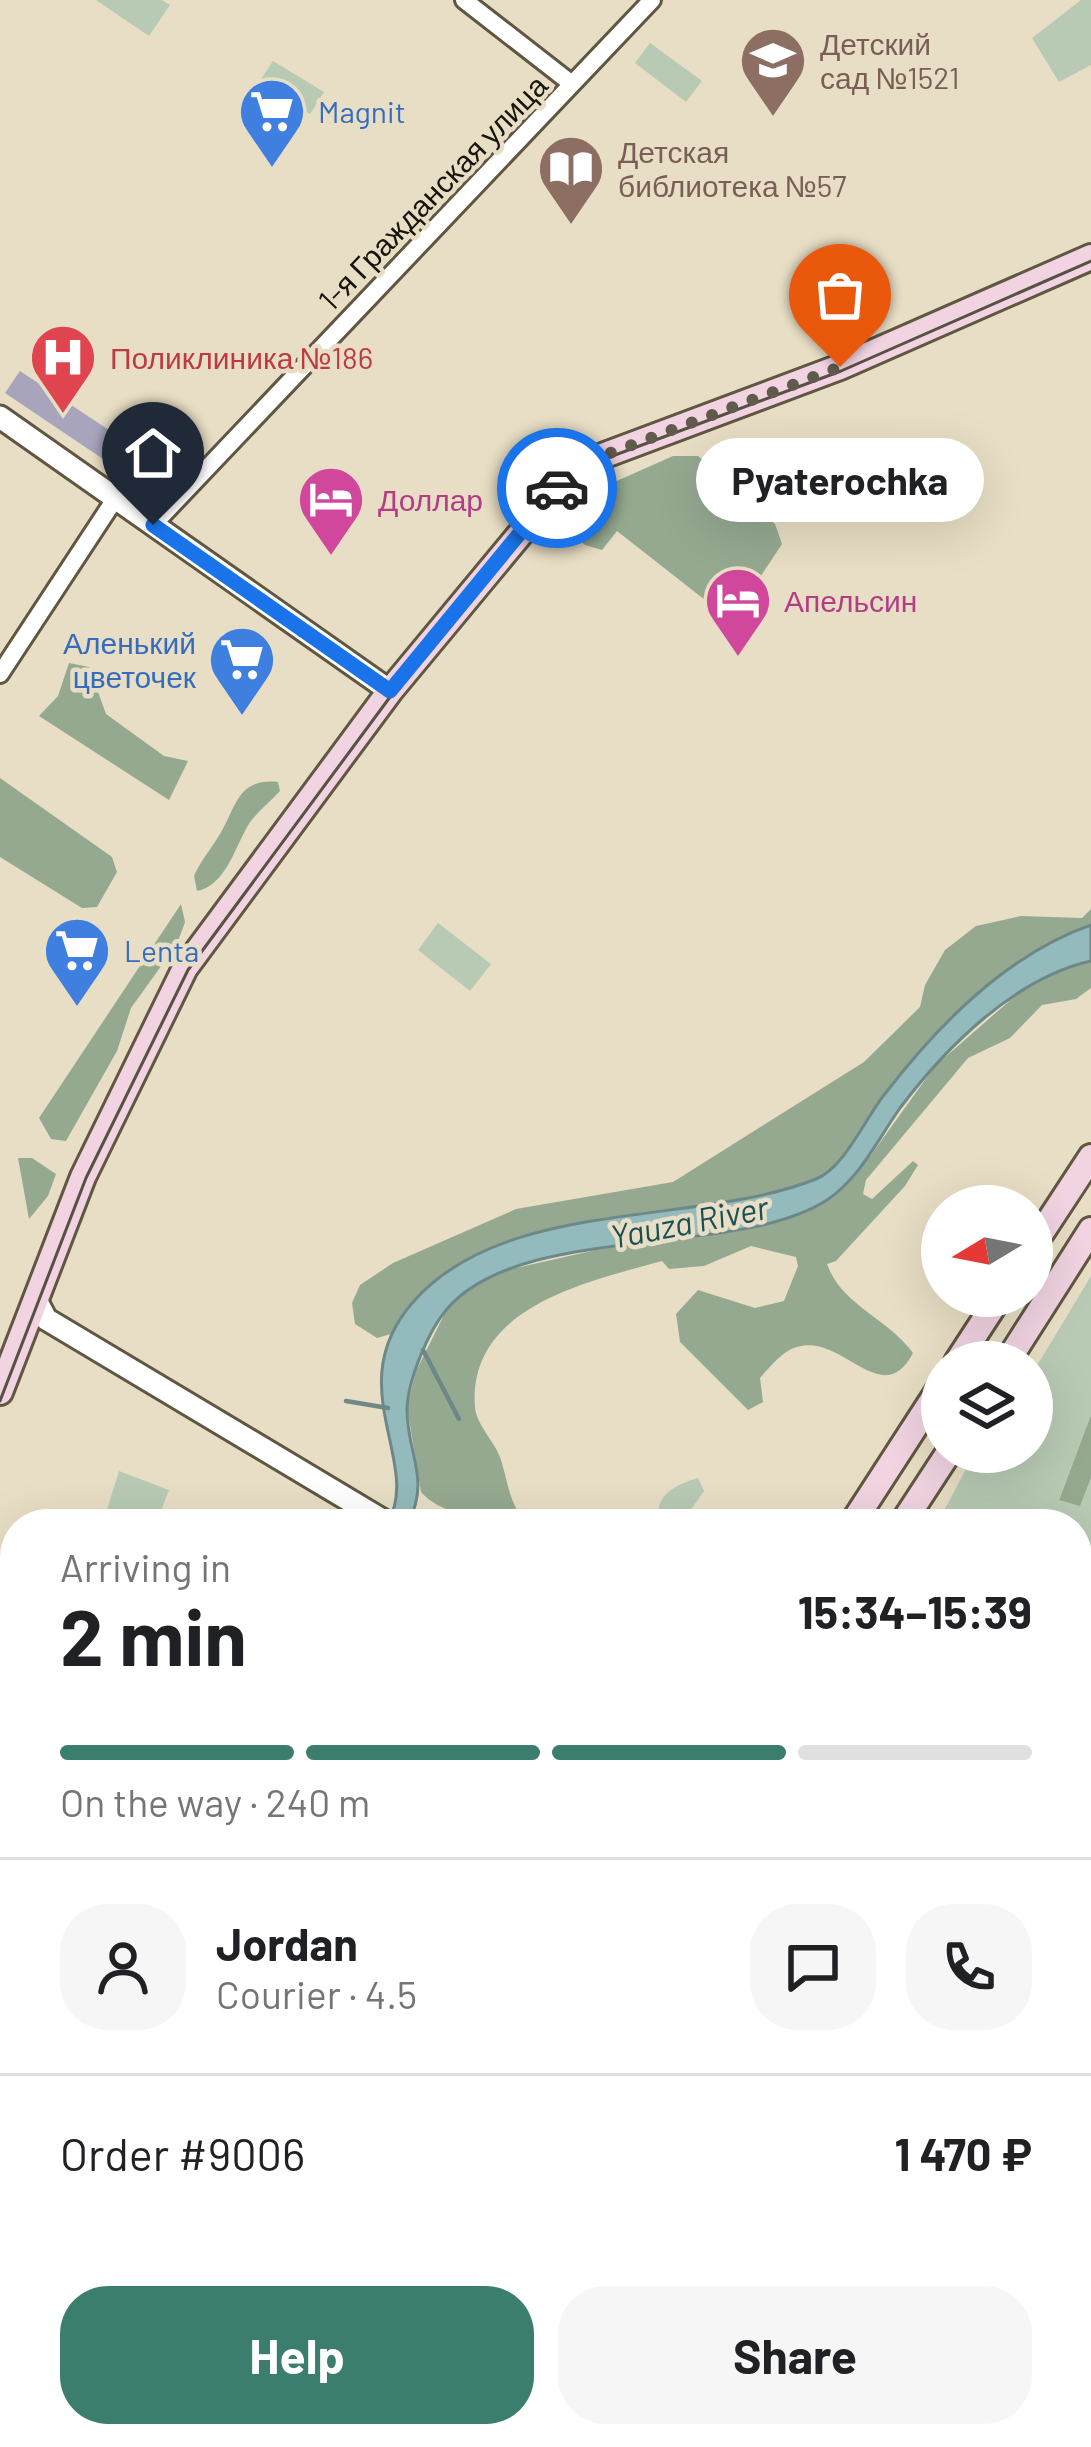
<!DOCTYPE html>
<html lang="en">
<head>
<meta charset="utf-8">
<style>
	:root { --surface:#fff; --page:#f6f6f6; --text:#202124; --muted:#757577; --line:#e0e0e0; --accent:#3c7e6e }
	body { margin:0; font-family:Barlow,sans-serif; background:var(--page); color:var(--text); height:100vh; display:flex; flex-direction:column; font-size:45px; white-space:nowrap }
	* { box-sizing:border-box; margin:0 }
	p { font-size:39px; color:var(--muted) }
	.icon { flex:none; width:66px; height:66px; fill:none; stroke:currentColor; stroke-width:2; stroke-linecap:round; stroke-linejoin:round }
	.map { position:relative; flex:1; overflow:hidden }
	.side { position:absolute; left:0px; top:1509px; width:1092px; height:939px; display:flex; flex-direction:column; background:var(--surface); border-radius:48px 48px 0 0; box-shadow:0 12px 48px #0002 }
	.side>* { flex:none }
	.needle { width:78px; rotate:260deg }
	.fabs { position:absolute; left:921px; top:1185px; display:grid; gap:24px }
	.fabs a { display:grid; place-items:center; width:132px; height:132px; border-radius:50%; background:var(--surface); box-shadow:0 12px 48px #0002; font-size:60px }
	.pin { position:absolute; display:grid; place-items:center; width:102px; height:102px; color:#fff; margin:-123px -51px; border-radius:50% 50% 50% 0; rotate:-45deg; box-shadow:0 0 12px #0007 }
	.pin .icon { rotate:45deg }
	.courier { position:absolute; display:grid; place-items:center; width:120px; height:120px; margin:-60px; border:9px solid #1a73e8; border-radius:50%; background:#fff; color:#222; box-shadow:0 3px 15px #0007 }
	.bubble { position:absolute; height:84px; border-radius:42px; background:var(--surface); box-shadow:0 12px 48px #0002; font-size:39px; font-weight:700; line-height:84px; text-align:center }
	.head em { font-style:normal; font-weight:700 }
	.head div { display:flex; flex-direction:column-reverse }
	.head { display:flex; align-items:center; justify-content:space-between; height:204px; padding:0 60px }
	h1 { font-size:78px; font-weight:700; line-height:90px }
	.bar { display:grid; grid-template-columns:repeat(4,1fr); gap:18px 12px; align-content:center; height:144px; padding:0 60px }
	.bar i { height:15px; border-radius:9px; background:var(--line) }
	.bar .current { background:var(--accent) }
	.bar p { grid-column:span 4 }
	.line { display:flex; align-items:center; gap:30px; padding:0 60px; border-top:3px solid var(--line) }
	.line div { flex:1 }
	.round { display:grid; place-items:center; flex:none; width:126px; height:126px; border-radius:48px; background:var(--page) }
	.button { display:flex; gap:24px; margin-top:auto; padding:24px 60px }
	.button a { flex:1; height:138px; border-radius:48px; background:var(--accent); color:#fff; font-size:48px; font-weight:700; line-height:138px; text-align:center }
	.button a+a { background:var(--page); color:var(--text) }
	.map>svg:first-child { display:block }
	.green { fill:#b8cab4 }
	.forest { fill:#95a991 }
	.water { fill:#93babc; stroke:#6e8887; stroke-width:3 }
	.lines { fill:none; stroke-linecap:round; stroke-linejoin:round }
	.stream { stroke:#6e8887; stroke-width:4.5 }
	.building { fill:#a7a4bc }
	.minor-casing { stroke:#5f5741; stroke-width:22 }
	.tertiary-casing { stroke:#5f5741; stroke-width:27 }
	.secondary-casing { stroke:#5f5741; stroke-width:30 }
	.minor { stroke:#fff; stroke-width:16 }
	.tertiary { stroke:#fff; stroke-width:21 }
	.secondary { stroke:#f1d3e2; stroke-width:24 }
	.tram { stroke:#575144; stroke-width:3 }
	.done { stroke:#605b4c; stroke-width:12; stroke-dasharray:0 21.6 }
	.route { stroke:#1a73e8; stroke-width:15 }
	.labels { text-anchor:middle; dominant-baseline:central; stroke-width:9; stroke-linejoin:round; paint-order:stroke }
	.education-label { font-size:30px; fill:#785e54; stroke:#e8dec5; text-anchor:start }
	.shop-label { font-size:30px; fill:#366cbe; stroke:#e8dec5; text-anchor:start }
	.street-label { font-size:30px; fill:#17140b; stroke:#e8dec5 }
	.health-label { font-size:30px; fill:#be3a42; stroke:#e8dec5; text-anchor:start }
	.hotel-label { font-size:30px; fill:#b23c85; stroke:#e8dec5; text-anchor:start }
	.water-label { font-size:33px; font-style:italic; fill:#185054; stroke:#e8dec5 }
</style>
</head>
<body>
<div class="map">
<svg width="1091" height="2447" viewBox="0 0 1091 2447">
	<rect width="100%" height="100%" fill="#e8dec5"/>
	<path class="green" d="M 96,0 L 162,0 L 170,5 L 149,36 Z
		M 1081,0 L 1091,0 L 1091,65 L 1059,82 L 1032,38 Z
		M 650,43 L 702,81 L 686,102 L 635,63 Z
		M 273,61 L 324,92 L 310,114 L 259,82 Z
		M 438,923 L 491,964 L 470,991 L 418,950 Z
		M 1091,1276 L 1091,1415 L 1059,1499 L 1080,1505 L 1091,1478 L 1091,1651 L 1077,1647 L 1077,1524 L 937,1524 L 975,1452 L 1032,1452 L 1032,1374 Z
		M 119,1471 L 169,1490 L 156,1524 L 117,1524 L 105,1516 Z
		M 698,1478 L 704,1491 L 681,1524 L 661,1524 C 651,1496 675,1485 698,1478 Z"/>
	<path class="forest" d="M 673,456 L 698,456 L 775,524 L 782,544 L 755,585 L 725,581 L 705,600 L 617,531 L 602,550 L 585,545 L 566,529 L 583,496 Z
		M 69,663 L 89,667 L 106,714 L 164,756 L 188,761 L 169,800 L 39,716 L 58,696 Z
		M 0,778 L 112,857 L 117,872 L 97,907 L 82,908 L 0,857 Z
		M 278,782 L 280,791 C 269,803 253,815 246,829 C 234,851 224,886 197,891 L 194,876 C 201,860 211,849 220,834 C 237,806 237,778 278,782 Z
		M 181,904 L 185,922 L 177,944 L 131,1008 L 117,1051 L 66,1141 L 51,1139 L 39,1118 Z
		M 1091,909 L 1091,925 C 1005,955 937,1025 883,1096 C 865,1120 848,1158 823,1176 C 802,1192 761,1195 735,1200 C 614,1221 467,1222 391,1334 L 377,1338 L 355,1324 L 352,1303 L 360,1285 L 393,1263 L 516,1209 L 673,1182 L 864,1062 L 920,1007 L 925,985 L 945,950 L 976,926 L 1021,916 L 1082,918 Z
		M 1091,961 L 1091,988 L 1076,999 L 1042,1005 L 1010,1038 L 968,1058 L 866,1180 L 863,1194 L 872,1199 L 913,1161 L 918,1165 L 905,1186 L 836,1261 L 827,1264 C 842,1306 888,1318 913,1353 C 882,1412 843,1333 797,1347 C 782,1351 770,1367 760,1378 L 763,1402 L 748,1410 L 680,1342 L 676,1314 L 698,1290 L 755,1308 L 784,1301 L 798,1266 L 796,1257 L 751,1246 L 704,1266 L 669,1269 L 662,1261 C 588,1282 467,1306 475,1408 C 477,1425 494,1441 500,1457 C 509,1484 508,1502 527,1524 C 497,1524 441,1516 421,1492 L 407,1407 L 416,1371 L 447,1309 L 474,1283 L 502,1271 L 640,1240 L 731,1229 L 826,1200 L 871,1155 L 935,1066 L 1023,989 L 1057,969 Z
		M 18,1158 L 32,1158 L 56,1174 L 48,1196 L 29,1219 Z
		M 1091,1415 L 1091,1478 L 1080,1506 L 1059,1500 Z
		M 1077,2024 L 1091,2026 L 1091,2274 L 1077,2273 Z
		M 857,2433 L 945,2433 L 973,2446 L 1001,2433 L 1048,2433 L 1029,2447 L 860,2447 Z"/>
	<path class="water" d="M 1091,925 L 1091,961 C 1015,978 946,1047 900,1108 C 878,1139 860,1178 827,1200 C 736,1259 521,1222 447,1309 C 428,1331 408,1380 407,1409 C 407,1456 431,1477 408,1524 L 387,1524 C 424,1463 338,1386 414,1301 C 506,1197 696,1227 816,1179 C 844,1168 865,1119 884,1095 C 938,1025 1006,955 1091,925 Z"/>
	<g class="lines">
		<path class="stream" d="M 423,1350 L 459,1419
			M 346,1401 L 388,1408"/>
	</g>
	<path class="building" d="M 20,371 L 121,438 L 106,461 L 5,393 Z"/>
	<g class="lines">
		<defs>
			<path id="minor" d="M 464,0 L 572,84
				M 153,525 L 652,0
				M 0,674 L 115,499
				M 1077,2306 L 1091,2304"/>
			<path id="tertiary" d="M 0,417 L 390,691
				M 36,1300 L 46,1319 L 389,1524"/>
			<path id="secondary" d="M 1032,1247 L 1091,1157
				M 957,1362 L 1000,1296
				M 1007,1362 L 1091,1230
				M 0,1392 L 83,1177 L 185,968 L 390,691 L 570,474 L 597,458 L 840,367 L 1091,257
				M 852,1524 L 942,1385
				M 902,1524 L 949,1452
				M 379,2447 L 389,2433
				M 426,2447 L 436,2433"/>
		</defs>
		<use href="#minor" class="minor-casing"/>
		<use href="#tertiary" class="tertiary-casing"/>
		<use href="#secondary" class="secondary-casing"/>
		<use href="#minor" class="minor"/>
		<use href="#tertiary" class="tertiary"/>
		<use href="#secondary" class="secondary"/>
		<path class="tram" d="M 0,1401 L 86,1178 L 188,970 L 393,693 L 573,477 L 599,461 L 841,371 L 1091,261"/>
	</g>
	<g class="lines">
		<path class="done" d="M 557,488 L 597,458 L 840,367"/>
		<path class="route" d="M 153,525 L 390,691 L 557,488"/>
	</g>
	<defs>
		<symbol id="school-pin" viewBox="-11 -11 22 30"><path d="M0 17L-7.5 6A9.5 9.5 0 1 1 7.5 6Z" fill="#8d6e63" stroke="#e8dec5"/><path d="M0-5L7-2L0 1L-7-2ZM-4 1L0 2.5L4 1V4Q0 6-4 4Z" fill="#fff"/></symbol>
		<symbol id="supermarket-pin" viewBox="-11 -11 22 30"><path d="M0 17L-7.5 6A9.5 9.5 0 1 1 7.5 6Z" fill="#3f7fe0" stroke="#e8dec5"/><path d="M-6-5.5h2.5l.6 2H6L4.5 2H-2.5L-4.4-4H-6ZM-1.5 3.2a1.3 1.3 0 1 0 .1 0ZM3 3.2a1.3 1.3 0 1 0 .1 0Z" fill="#fff"/></symbol>
		<symbol id="library-pin" viewBox="-11 -11 22 30"><path d="M0 17L-7.5 6A9.5 9.5 0 1 1 7.5 6Z" fill="#8d6e63" stroke="#e8dec5"/><path d="M-6-4Q-3-5.5-.7-3.5V5Q-3 3-6 4ZM6-4Q3-5.5 .7-3.5V5Q3 3 6 4Z" fill="#fff"/></symbol>
		<symbol id="hospital-pin" viewBox="-11 -11 22 30"><path d="M0 17L-7.5 6A9.5 9.5 0 1 1 7.5 6Z" fill="#e0444e" stroke="#e8dec5"/><path d="M-5-5h3v3.5h4V-5h3V5h-3V1.5h-4V5h-3Z" fill="#fff"/></symbol>
		<symbol id="hotel-pin" viewBox="-11 -11 22 30"><path d="M0 17L-7.5 6A9.5 9.5 0 1 1 7.5 6Z" fill="#d1479c" stroke="#e8dec5"/><path d="M-6-4.5h1.5V1H6V5H4.5V3h-9V5H-6ZM-4 0a1.8 1.8 0 1 1 3.6 0ZM.5 0V-2.5h3Q6-2.5 6 0Z" fill="#fff"/></symbol>
	</defs>
	<g fill-rule="evenodd">
		<use href="#school-pin" x="735" y="22" width="76" height="104"/>
		<use href="#supermarket-pin" x="234" y="73" width="76" height="104"/>
		<use href="#library-pin" x="533" y="130" width="76" height="104"/>
		<use href="#hospital-pin" x="25" y="319" width="76" height="104"/>
		<use href="#hotel-pin" x="293" y="461" width="76" height="104"/>
		<use href="#hotel-pin" x="700" y="562" width="76" height="104"/>
		<use href="#supermarket-pin" x="204" y="621" width="76" height="104"/>
		<use href="#supermarket-pin" x="39" y="912" width="76" height="104"/>
	</g>
	<g class="labels">
		<g class="education-label">
			<text x="820" y="43">Детский<tspan x="820" dy="34">сад №1521</tspan></text>
			<text x="618" y="151">Детская<tspan x="618" dy="34">библиотека №57</tspan></text>
		</g>
		<g class="shop-label">
			<text x="318" y="111">Magnit</text>
			<text x="196" y="642" text-anchor="end">Аленький<tspan x="196" dy="34">цветочек</tspan></text>
			<text x="124" y="950">Lenta</text>
		</g>
		<g class="street-label">
			<text transform="translate(432 192) rotate(-46)">1-я Гражданская улица</text>
		</g>
		<g class="health-label">
			<text x="110" y="357">Поликлиника №186</text>
		</g>
		<g class="hotel-label">
			<text x="378" y="499">Доллар</text>
			<text x="784" y="600">Апельсин</text>
		</g>
		<g class="water-label">
			<text transform="translate(689 1221) rotate(-11)">Yauza River</text>
		</g>
	</g>
</svg>
<div class="fabs">
<a><svg class="needle" viewBox="-14 -14 28 28"><path d="M0-13l5 13h-10z" fill="#e53935"/><path d="M0 13l5-13h-10z" fill="#757577"/></svg></a>
<a><svg class="icon" aria-label="layers" viewBox="0 0 24 24"><path d="M12 4l9 5-9 5-9-5zM3 14l9 5 9-5"/></svg></a>
</div>
<div class="pin" style="left:840px;top:367px;background:#ea580c"><svg class="icon" aria-label="bag" viewBox="0 0 24 24"><path d="M5 8h14l-1 12H6zM9 8a3 3 0 0 1 6 0"/></svg></div>
<div class="pin" style="left:153px;top:525px;background:#1f2937"><svg class="icon" aria-label="home" viewBox="0 0 24 24"><path d="M3 11l9-7 9 7M6 9v11h12V9"/></svg></div>
<div class="courier" style="left:557px;top:488px"><svg class="icon" aria-label="car" viewBox="0 0 24 24"><path d="M5 17H2v-5l4-1 3-4h7l3 4 3 1v5h-3M9 17h6M6 11h13"/><circle cx="7" cy="17" r="2"/><circle cx="17" cy="17" r="2"/></svg></div>
<div class="bubble" style="left:696px;top:438px;width:288px">Pyaterochka</div>
<section class="side">
<div class="head"><div><h1>2 min</h1><p>Arriving in</p></div><em>15:34–15:39</em></div>
<div class="bar"><i class="current"></i><i class="current"></i><i class="current"></i><i></i><p>On the way · 240 m</p></div>
<div class="line" style="height:216px"><a class="round"><svg class="icon" aria-label="person" viewBox="0 0 24 24"><circle cx="12" cy="8" r="4"/><path d="M4 21q1-7 8-7t8 7"/></svg></a><div><b>Jordan</b><p>Courier · 4.5</p></div><a class="round"><svg class="icon" aria-label="chat" viewBox="0 0 24 24"><path d="M4 5h16v11H9l-5 4z"/></svg></a><a class="round"><svg class="icon" aria-label="phone" viewBox="0 0 24 24"><path d="M5 4h4l2 5-3 2q2 4 5 5l2-3 5 2v4C11 20 4 13 5 4z"/></svg></a></div>
<div class="line" style="height:156px"><div>Order #9006</div><b>1 470 ₽</b></div>
<div class="button"><a>Help</a><a>Share</a></div>
</section>
</div>
</body>
</html>
